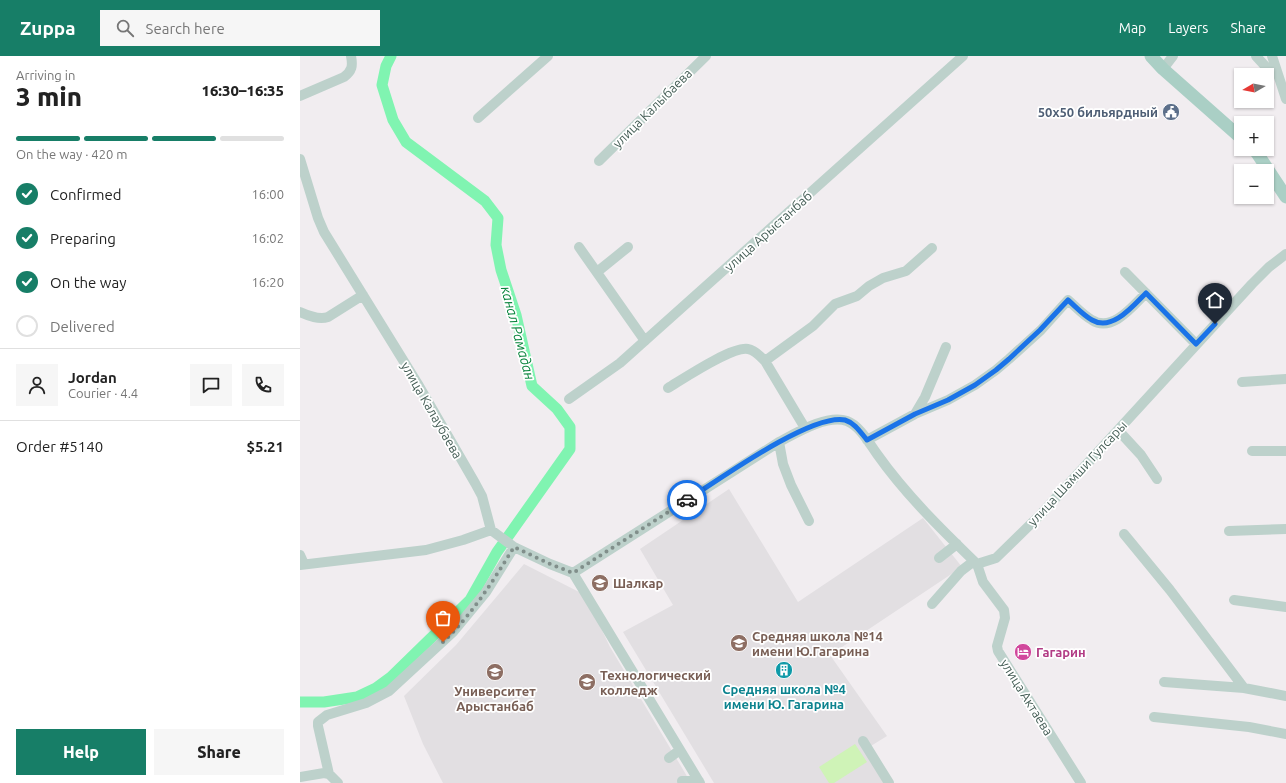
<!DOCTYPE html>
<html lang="en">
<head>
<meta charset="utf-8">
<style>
	:root { --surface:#fff; --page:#f6f6f6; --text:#222; --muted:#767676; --line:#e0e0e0; --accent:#177e67 }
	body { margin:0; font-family:Ubuntu,sans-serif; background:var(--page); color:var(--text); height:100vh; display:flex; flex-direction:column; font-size:15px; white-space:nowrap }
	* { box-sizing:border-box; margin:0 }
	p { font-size:13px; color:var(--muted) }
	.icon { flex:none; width:22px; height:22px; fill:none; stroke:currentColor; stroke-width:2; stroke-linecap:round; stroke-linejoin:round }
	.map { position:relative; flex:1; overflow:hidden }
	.panel { display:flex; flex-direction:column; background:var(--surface); width:300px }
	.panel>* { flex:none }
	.needle { width:26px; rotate:260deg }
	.fabs { position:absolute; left:934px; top:12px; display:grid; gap:8px }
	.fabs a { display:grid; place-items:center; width:40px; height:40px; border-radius:0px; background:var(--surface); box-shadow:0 1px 3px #0004; font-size:20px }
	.pin { position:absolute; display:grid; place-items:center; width:34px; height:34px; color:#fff; margin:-41px -17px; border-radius:50% 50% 50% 0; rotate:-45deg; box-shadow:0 0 4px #0007 }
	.pin .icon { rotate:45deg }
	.courier { position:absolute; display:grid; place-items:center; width:40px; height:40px; margin:-20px; border:3px solid #1a73e8; border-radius:50%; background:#fff; color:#222; box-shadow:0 1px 5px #0007 }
	.summary em { font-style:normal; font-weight:800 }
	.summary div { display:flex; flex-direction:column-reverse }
	.summary { display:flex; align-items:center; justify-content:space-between; height:68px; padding:0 16px }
	h1 { font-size:26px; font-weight:800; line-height:30px }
	.bar { display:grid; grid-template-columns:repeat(4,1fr); gap:6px 4px; align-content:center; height:48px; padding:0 16px }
	.bar i { height:5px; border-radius:3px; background:var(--line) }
	.bar .on { background:var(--accent) }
	.bar p { grid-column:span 4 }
	.line { display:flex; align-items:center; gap:10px; padding:0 16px; border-top:1px solid var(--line) }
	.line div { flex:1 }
	.round { display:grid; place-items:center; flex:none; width:42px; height:42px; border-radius:0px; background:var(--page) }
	ol { padding:0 16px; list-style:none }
	li { display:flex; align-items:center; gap:12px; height:44px }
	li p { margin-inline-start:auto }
	li .icon { padding:4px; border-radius:50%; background:var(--accent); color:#fff; stroke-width:4 }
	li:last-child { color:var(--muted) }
	li i { width:22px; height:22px; border:2px solid var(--line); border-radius:50% }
	.primary-button { display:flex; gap:8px; margin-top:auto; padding:8px 16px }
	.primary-button a { flex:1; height:46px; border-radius:0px; background:var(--accent); color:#fff; font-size:16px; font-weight:800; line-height:46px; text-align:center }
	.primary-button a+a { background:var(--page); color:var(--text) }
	header { display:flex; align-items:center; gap:24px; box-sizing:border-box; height:56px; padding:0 20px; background:var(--accent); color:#fff }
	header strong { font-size:19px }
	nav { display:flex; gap:22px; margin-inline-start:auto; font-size:14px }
	.search { width:280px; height:36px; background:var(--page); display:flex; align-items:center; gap:10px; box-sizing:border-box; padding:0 14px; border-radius:0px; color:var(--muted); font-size:15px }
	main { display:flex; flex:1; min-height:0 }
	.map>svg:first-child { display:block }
	.education { fill:#e2dfe2 }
	.green { fill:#cff3b7 }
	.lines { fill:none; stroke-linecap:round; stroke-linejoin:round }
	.canal { stroke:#80f4b1; stroke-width:11 }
	.minor { stroke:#bdd1cb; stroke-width:10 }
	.major { stroke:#aacfc5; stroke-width:13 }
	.done { stroke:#818f8b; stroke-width:4; stroke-dasharray:0 7.2 }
	.route { stroke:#1a73e8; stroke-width:5 }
	.labels { text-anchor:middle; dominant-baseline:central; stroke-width:3.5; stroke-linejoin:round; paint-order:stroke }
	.street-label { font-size:13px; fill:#445d55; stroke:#fff }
	.service-label { font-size:13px; font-weight:bold; fill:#4e5e75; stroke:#fff; text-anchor:end }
	.education-label { font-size:13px; font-weight:bold; fill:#785e54; stroke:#fff; text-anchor:start }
	.hotel-label { font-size:13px; font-weight:bold; fill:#b23c85; stroke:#fff; text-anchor:start }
	.culture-label { font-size:13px; font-weight:bold; fill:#0d838f; stroke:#fff }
	.water-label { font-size:14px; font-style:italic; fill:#05833a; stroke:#fff }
</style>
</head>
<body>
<header>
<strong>Zuppa</strong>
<div class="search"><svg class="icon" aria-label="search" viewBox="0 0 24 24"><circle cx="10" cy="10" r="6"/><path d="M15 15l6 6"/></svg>Search here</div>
<nav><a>Map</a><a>Layers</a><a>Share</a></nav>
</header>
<main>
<section class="panel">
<div class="summary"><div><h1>3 min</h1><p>Arriving in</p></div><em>16:30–16:35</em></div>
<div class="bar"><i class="on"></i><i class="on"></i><i class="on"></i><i></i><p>On the way · 420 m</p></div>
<ol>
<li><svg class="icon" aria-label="check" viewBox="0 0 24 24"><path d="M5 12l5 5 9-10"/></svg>Confirmed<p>16:00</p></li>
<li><svg class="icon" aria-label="check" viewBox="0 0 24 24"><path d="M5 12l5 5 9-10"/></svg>Preparing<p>16:02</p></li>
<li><svg class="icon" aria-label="check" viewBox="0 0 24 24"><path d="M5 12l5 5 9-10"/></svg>On the way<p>16:20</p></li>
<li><i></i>Delivered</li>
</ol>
<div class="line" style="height:72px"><a class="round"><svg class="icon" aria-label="person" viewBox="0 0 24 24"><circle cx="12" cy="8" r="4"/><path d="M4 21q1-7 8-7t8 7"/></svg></a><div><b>Jordan</b><p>Courier · 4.4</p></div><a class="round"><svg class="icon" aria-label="chat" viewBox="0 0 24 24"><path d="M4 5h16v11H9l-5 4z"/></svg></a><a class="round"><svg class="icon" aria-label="phone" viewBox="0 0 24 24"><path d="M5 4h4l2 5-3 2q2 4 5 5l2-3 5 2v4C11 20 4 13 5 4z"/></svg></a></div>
<div class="line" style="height:52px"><div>Order #5140</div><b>$5.21</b></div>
<div class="primary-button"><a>Help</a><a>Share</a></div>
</section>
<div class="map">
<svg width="986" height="727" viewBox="0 0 986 727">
	<rect width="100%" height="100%" fill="#f1edf0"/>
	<path class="education" d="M 429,433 L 498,546 L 623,462 L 662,511 L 530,599 L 587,680 L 566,693 L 587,727 L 414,727 L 323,576 L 373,549 L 340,493 Z
		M 224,508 L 285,539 L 310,591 L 391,727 L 143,727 L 123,688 L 104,640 L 156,589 Z"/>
	<path class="green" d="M 555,688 L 567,706 L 534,727 L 529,727 L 519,711 Z"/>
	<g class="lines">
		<path class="canal" d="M 0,646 L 24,646 L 57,641 L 76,632 L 91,621 L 170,544 L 197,496 L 270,393 L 270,371 L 257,353 L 232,330 L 216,259 L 201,214 L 196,189 L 198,162 L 185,145 L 106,86 L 93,64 L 82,29 L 86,10 L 91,0"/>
		<path class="minor" d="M 956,0 L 967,12 L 976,16
			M 972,0 L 986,43
			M 863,13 L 873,0
			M 0,40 L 44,21 C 52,15 53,10 51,0
			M 178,62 L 248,0
			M 0,103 L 18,162 L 24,176 L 119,330 L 175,427 L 182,440 L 191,474 L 214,491 L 250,508 L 273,517
			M 299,105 L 406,0
			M 279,191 L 345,285
			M 297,216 L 328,191
			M 825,216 L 896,288
			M 0,256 C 9,260 19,264 28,261 L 63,239
			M 465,305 L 513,270 L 535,248 L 557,240 L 569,230 L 583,222 L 606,215 L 632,192
			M 942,326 L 986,323
			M 368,332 C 383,323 432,290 448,293 C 455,294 461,301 465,305 L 505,372
			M 269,343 L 320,307 L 663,0
			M 615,358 L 625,341 L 646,291
			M 818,374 L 841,399 L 857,423
			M 567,384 L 615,358 L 648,344 L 675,329 L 696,314 L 709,303 L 741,274 L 768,244 C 776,251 783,259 792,264 C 812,277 833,250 846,237
			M 479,386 L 483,408 L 491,429 L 509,465
			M 952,395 L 986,395
			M 929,475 L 986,473
			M 824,478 L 870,534 L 944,632
			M 0,499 L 4,508
			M 639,502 L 657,488
			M 677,508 L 696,502 L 742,457 L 952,228 L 969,211 L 986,198
			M 677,508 L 683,526 L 704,554 L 705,562 L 697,590 L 698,595 L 781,727
			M 0,509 L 126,494 L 163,484 L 191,474
			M 273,517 L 479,386 C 496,377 527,358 547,365 C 560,370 569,387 577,398 C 606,439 642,474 677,508
			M 273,517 L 400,727
			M 934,544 L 986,551
			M 632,548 L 661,515 L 674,505
			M 864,626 L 944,632 L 986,640
			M 854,661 L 949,671 L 986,678
			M 563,685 L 589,727
			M 369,702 L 380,694
			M 29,718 L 18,670 L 18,666 L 27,659 L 66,647 L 89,635 L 153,576 L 186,536 L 214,491
			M 0,721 L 24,717 L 29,718 L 38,727
			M 382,725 L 399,725"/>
		<path class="major" d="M 851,0 L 863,13 L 941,82
			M 953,93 L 957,97 L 986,141"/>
	</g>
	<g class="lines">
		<path class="done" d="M 143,586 C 172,559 193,525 214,491 L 250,508 L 273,517 L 387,444"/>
		<path class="route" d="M 387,444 C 417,425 511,357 545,364 C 555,367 561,377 567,384 L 615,358 L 648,344 L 675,329 L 696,314 L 709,303 L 740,274 L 768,244 C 776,251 783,259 792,264 C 812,276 833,250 846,237 L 896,288 L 915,268"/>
	</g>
	<defs>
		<symbol id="civic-disc" viewBox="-11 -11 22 22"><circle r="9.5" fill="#5c6f8a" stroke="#fff"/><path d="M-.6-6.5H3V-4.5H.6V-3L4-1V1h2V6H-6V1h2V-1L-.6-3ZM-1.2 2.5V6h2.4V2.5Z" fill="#fff"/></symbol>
		<symbol id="school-disc" viewBox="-11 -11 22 22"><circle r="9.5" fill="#8d6e63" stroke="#fff"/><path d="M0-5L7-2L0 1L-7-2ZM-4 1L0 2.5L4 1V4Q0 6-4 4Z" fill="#fff"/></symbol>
		<symbol id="hotel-disc" viewBox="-11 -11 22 22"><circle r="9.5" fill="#d1479c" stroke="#fff"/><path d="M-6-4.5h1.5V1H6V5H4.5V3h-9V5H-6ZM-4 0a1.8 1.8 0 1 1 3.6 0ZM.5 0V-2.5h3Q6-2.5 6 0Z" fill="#fff"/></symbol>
		<symbol id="building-disc" viewBox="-11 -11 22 22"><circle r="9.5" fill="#0f9aa8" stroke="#fff"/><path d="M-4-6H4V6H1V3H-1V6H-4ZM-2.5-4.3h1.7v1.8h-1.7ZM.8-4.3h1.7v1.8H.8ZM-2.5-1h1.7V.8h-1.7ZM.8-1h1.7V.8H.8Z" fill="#fff"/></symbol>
		<symbol id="university-disc" viewBox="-11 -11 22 22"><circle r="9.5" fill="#8d6e63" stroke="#fff"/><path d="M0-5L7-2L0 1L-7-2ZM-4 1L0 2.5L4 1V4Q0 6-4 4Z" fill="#fff"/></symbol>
	</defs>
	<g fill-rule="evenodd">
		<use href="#civic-disc" x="861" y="46" width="20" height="20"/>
		<use href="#school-disc" x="290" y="517" width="20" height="20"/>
		<use href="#school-disc" x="429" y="577" width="20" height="20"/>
		<use href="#hotel-disc" x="713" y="586" width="20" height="20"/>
		<use href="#building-disc" x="474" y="604" width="20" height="20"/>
		<use href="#university-disc" x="185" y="606" width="20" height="20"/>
		<use href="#university-disc" x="277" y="616" width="20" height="20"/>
	</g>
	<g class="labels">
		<g class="street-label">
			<text transform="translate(352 52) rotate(-45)">улица Калыбаева</text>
			<text transform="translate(468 175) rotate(-42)">улица Арыстанбаб</text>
			<text transform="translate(132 354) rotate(60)">улица Калаубаева</text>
			<text transform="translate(777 417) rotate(-47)">улица Шамши Гулсары</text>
			<text transform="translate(727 641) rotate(58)">улица Актаева</text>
		</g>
		<g class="service-label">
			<text x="858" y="56">50х50 бильярдный</text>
		</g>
		<g class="education-label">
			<text x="313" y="527">Шалкар</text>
			<text x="452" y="580">Средняя школа №14<tspan x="452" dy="15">имени Ю.Гагарина</tspan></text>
			<text x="300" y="619">Технологический<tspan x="300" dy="15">колледж</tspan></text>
			<text x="195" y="635" text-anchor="middle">Университет<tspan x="195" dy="15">Арыстанбаб</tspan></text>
		</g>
		<g class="hotel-label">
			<text x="736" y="596">Гагарин</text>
		</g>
		<g class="culture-label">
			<text x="484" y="633">Средняя школа №4<tspan x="484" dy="15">имени Ю. Гагарина</tspan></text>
		</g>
		<g class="water-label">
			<text transform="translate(218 277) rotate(75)">канал Рамадан</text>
		</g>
	</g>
</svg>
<div class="fabs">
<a><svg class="needle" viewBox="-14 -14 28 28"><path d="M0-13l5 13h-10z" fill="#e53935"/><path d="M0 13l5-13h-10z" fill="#767676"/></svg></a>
<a>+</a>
<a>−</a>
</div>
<div class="pin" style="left:143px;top:586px;background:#ea580c"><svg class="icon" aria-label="bag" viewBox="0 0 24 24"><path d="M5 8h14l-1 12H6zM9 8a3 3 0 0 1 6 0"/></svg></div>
<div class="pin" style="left:915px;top:268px;background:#1f2937"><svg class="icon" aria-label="home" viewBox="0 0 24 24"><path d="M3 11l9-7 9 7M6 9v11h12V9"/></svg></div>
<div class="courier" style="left:387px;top:444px"><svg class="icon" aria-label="car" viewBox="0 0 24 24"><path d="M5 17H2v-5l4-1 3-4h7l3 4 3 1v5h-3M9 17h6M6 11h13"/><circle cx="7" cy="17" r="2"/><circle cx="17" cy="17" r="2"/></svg></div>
</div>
</main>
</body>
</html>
